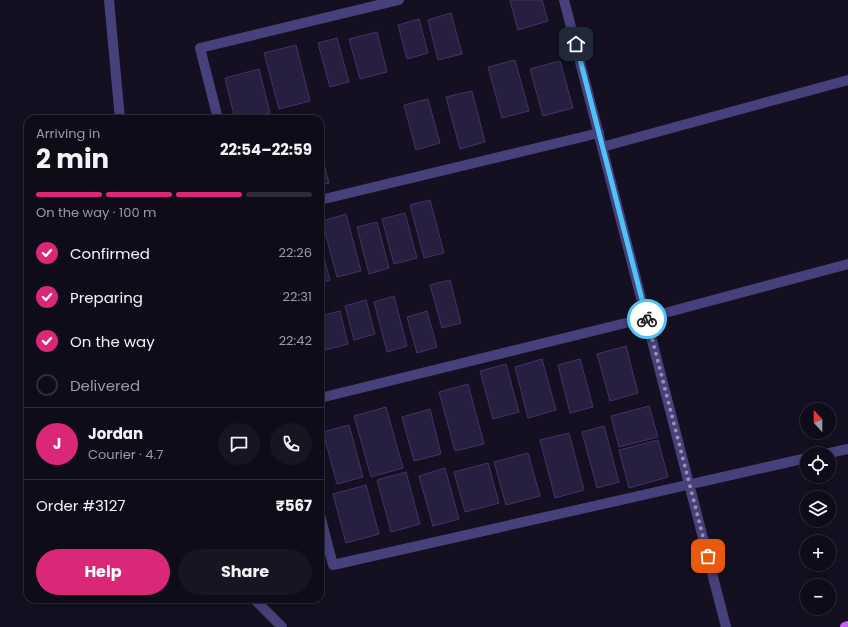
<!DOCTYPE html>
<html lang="en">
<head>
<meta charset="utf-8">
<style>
	:root { --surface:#0f0c19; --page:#181522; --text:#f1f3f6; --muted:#9b9ba2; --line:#2f2c38; --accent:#db2777 }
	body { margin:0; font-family:Poppins,sans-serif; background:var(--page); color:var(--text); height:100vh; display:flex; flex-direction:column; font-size:15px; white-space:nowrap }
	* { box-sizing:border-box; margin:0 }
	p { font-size:13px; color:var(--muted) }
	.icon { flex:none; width:22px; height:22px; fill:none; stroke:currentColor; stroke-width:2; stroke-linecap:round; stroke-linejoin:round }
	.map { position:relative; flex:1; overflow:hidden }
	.details { position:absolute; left:24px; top:115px; width:300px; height:488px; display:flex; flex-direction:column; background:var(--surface); border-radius:12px; box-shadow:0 2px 10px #0003,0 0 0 1px var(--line) }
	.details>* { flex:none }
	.needle { width:26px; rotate:339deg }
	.tools { position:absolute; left:800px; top:403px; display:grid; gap:8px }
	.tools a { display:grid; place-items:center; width:36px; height:36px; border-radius:50%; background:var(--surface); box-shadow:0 2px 10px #0003,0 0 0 1px var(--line); font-size:20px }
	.pin { position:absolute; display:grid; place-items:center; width:34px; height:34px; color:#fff; margin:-17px; border-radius:8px; box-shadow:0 2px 6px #0006 }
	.courier { position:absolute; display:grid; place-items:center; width:40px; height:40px; margin:-20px; border:3px solid #4fc3f7; border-radius:50%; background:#fff; color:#222; box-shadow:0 1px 5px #0007 }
	.headline em { font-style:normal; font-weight:700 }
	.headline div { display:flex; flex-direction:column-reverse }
	.headline { display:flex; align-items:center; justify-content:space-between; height:68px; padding:0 12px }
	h1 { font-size:26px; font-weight:700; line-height:30px }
	.bar { display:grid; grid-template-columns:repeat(4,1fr); gap:6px 4px; align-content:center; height:48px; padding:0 12px }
	.bar i { height:5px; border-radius:3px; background:var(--line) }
	.bar .selected { background:var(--accent) }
	.bar p { grid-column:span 4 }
	.line { display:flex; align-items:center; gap:10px; padding:0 12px; border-top:1px solid var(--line) }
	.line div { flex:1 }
	.round { display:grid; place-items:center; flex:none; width:42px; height:42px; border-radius:21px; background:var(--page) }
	ol { padding:0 12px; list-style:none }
	li { display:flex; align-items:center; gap:12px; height:44px }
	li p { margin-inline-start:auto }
	li .icon { padding:4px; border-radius:50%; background:var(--accent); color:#fff; stroke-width:4 }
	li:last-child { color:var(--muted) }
	li i { width:22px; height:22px; border:2px solid var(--line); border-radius:50% }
	.cta { display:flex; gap:8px; margin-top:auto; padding:8px 12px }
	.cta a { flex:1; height:46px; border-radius:24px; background:var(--accent); color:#fff; font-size:16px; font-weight:700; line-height:46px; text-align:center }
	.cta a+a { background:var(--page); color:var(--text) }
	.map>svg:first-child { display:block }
	.building { fill:#271f40; stroke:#413369 }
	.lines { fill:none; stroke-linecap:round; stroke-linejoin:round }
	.street { stroke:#46417b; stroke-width:10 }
	.primary { stroke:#c369ed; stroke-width:10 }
	.done { stroke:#9690ae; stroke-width:4; stroke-dasharray:0 7.2 }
	.route { stroke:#4fc3f7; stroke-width:5 }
</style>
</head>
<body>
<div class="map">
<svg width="848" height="627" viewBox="0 0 848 627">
	<rect width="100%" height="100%" fill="#141021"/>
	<path class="building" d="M 510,0 L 542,0 L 548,21 L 518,30 Z
		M 451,13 L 462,54 L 438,60 L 428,20 Z
		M 419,19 L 428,53 L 407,59 L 398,25 Z
		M 377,32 L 387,72 L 360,79 L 349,39 Z
		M 337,38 L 349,82 L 330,87 L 318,43 Z
		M 296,45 L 310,101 L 279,109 L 264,53 Z
		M 515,60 L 529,111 L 502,118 L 488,67 Z
		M 560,61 L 573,108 L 543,116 L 530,69 Z
		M 259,69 L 270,113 L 247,119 L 235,119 L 225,78 Z
		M 472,91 L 485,142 L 460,149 L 446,97 Z
		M 428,99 L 440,143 L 416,150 L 404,105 Z
		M 320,149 L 329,183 L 320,185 Z
		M 430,200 L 444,253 L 424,258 L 410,205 Z
		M 405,213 L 417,258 L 394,264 L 382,219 Z
		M 346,214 L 361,271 L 337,277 L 322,221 Z
		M 377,222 L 389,268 L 369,274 L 357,227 Z
		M 320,244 L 330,280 L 320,283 Z
		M 450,280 L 461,323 L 442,328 L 430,285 Z
		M 394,296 L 407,346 L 387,352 L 374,302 Z
		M 366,300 L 375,334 L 354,340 L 345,306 Z
		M 340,311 L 348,344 L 326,350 L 320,327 L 320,316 Z
		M 427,311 L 437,347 L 417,353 L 407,317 Z
		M 626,346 L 638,393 L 610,401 L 597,354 Z
		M 542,359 L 556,410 L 528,418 L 515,367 Z
		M 580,359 L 593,407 L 570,413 L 558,365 Z
		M 506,364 L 519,412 L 493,419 L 480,371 Z
		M 468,384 L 484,444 L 455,451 L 439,392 Z
		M 649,406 L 658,437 L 619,447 L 611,416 Z
		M 386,407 L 403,468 L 371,477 L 354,416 Z
		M 430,409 L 441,454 L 414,461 L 402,417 Z
		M 349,425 L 363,477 L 337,484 L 323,432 Z
		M 604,426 L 619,482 L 597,488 L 582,432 Z
		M 569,433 L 584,490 L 555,498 L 540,440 Z
		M 658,440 L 668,477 L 629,488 L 619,450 Z
		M 528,453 L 540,496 L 506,505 L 494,462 Z
		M 488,463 L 499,503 L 465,512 L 454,472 Z
		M 445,468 L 459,519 L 433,526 L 419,476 Z
		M 406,472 L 420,524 L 391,532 L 377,480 Z
		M 366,485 L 379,534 L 346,543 L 333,494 Z"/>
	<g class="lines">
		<path class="street" d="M 109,0 L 120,119
			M 564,0 L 726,627
			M 218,119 L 200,48 L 399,0
			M 602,147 L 848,80
			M 320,200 L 599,133
			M 320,398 L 646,318 L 848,264
			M 825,454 L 848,449
			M 320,515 L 333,565 L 807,458
			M 254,599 L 282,627"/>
		<path class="primary" d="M 845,627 L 848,626"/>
	</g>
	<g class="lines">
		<path class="done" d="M 647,319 L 708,556"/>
		<path class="route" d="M 576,44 L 647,319"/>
	</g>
</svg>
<div class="tools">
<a><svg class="needle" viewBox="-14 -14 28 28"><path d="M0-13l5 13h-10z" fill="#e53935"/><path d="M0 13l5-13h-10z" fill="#9b9ba2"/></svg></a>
<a><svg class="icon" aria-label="locate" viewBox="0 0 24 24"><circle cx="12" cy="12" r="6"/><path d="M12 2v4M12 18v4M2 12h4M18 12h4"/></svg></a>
<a><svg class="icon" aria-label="layers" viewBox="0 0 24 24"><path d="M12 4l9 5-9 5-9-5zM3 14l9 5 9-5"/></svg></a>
<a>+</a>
<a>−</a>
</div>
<div class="pin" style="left:708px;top:556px;background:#ea580c"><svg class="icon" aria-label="bag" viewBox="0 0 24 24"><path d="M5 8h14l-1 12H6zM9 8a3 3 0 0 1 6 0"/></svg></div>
<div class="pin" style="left:576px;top:44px;background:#1f2937"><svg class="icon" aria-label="home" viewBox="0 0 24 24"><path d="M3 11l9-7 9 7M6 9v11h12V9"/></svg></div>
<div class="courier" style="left:647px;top:319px"><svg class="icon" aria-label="bike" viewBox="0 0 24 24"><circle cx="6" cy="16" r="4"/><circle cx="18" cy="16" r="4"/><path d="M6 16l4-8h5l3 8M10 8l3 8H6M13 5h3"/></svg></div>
<section class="details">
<div class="headline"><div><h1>2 min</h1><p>Arriving in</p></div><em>22:54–22:59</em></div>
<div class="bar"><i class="selected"></i><i class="selected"></i><i class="selected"></i><i></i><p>On the way · 100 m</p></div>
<ol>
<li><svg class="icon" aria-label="check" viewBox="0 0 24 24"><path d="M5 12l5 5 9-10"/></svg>Confirmed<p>22:26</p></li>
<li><svg class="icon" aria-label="check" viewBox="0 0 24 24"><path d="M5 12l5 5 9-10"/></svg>Preparing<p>22:31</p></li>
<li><svg class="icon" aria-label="check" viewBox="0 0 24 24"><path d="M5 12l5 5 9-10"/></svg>On the way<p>22:42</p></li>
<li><i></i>Delivered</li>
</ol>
<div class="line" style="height:72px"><b class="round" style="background:var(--accent);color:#fff">J</b><div><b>Jordan</b><p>Courier · 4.7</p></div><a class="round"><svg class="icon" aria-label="chat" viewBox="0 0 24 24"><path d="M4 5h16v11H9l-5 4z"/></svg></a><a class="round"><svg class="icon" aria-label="phone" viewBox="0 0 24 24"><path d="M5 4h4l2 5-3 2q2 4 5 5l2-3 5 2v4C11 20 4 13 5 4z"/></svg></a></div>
<div class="line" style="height:52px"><div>Order #3127</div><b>₹567</b></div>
<div class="cta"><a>Help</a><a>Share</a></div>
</section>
</div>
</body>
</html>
